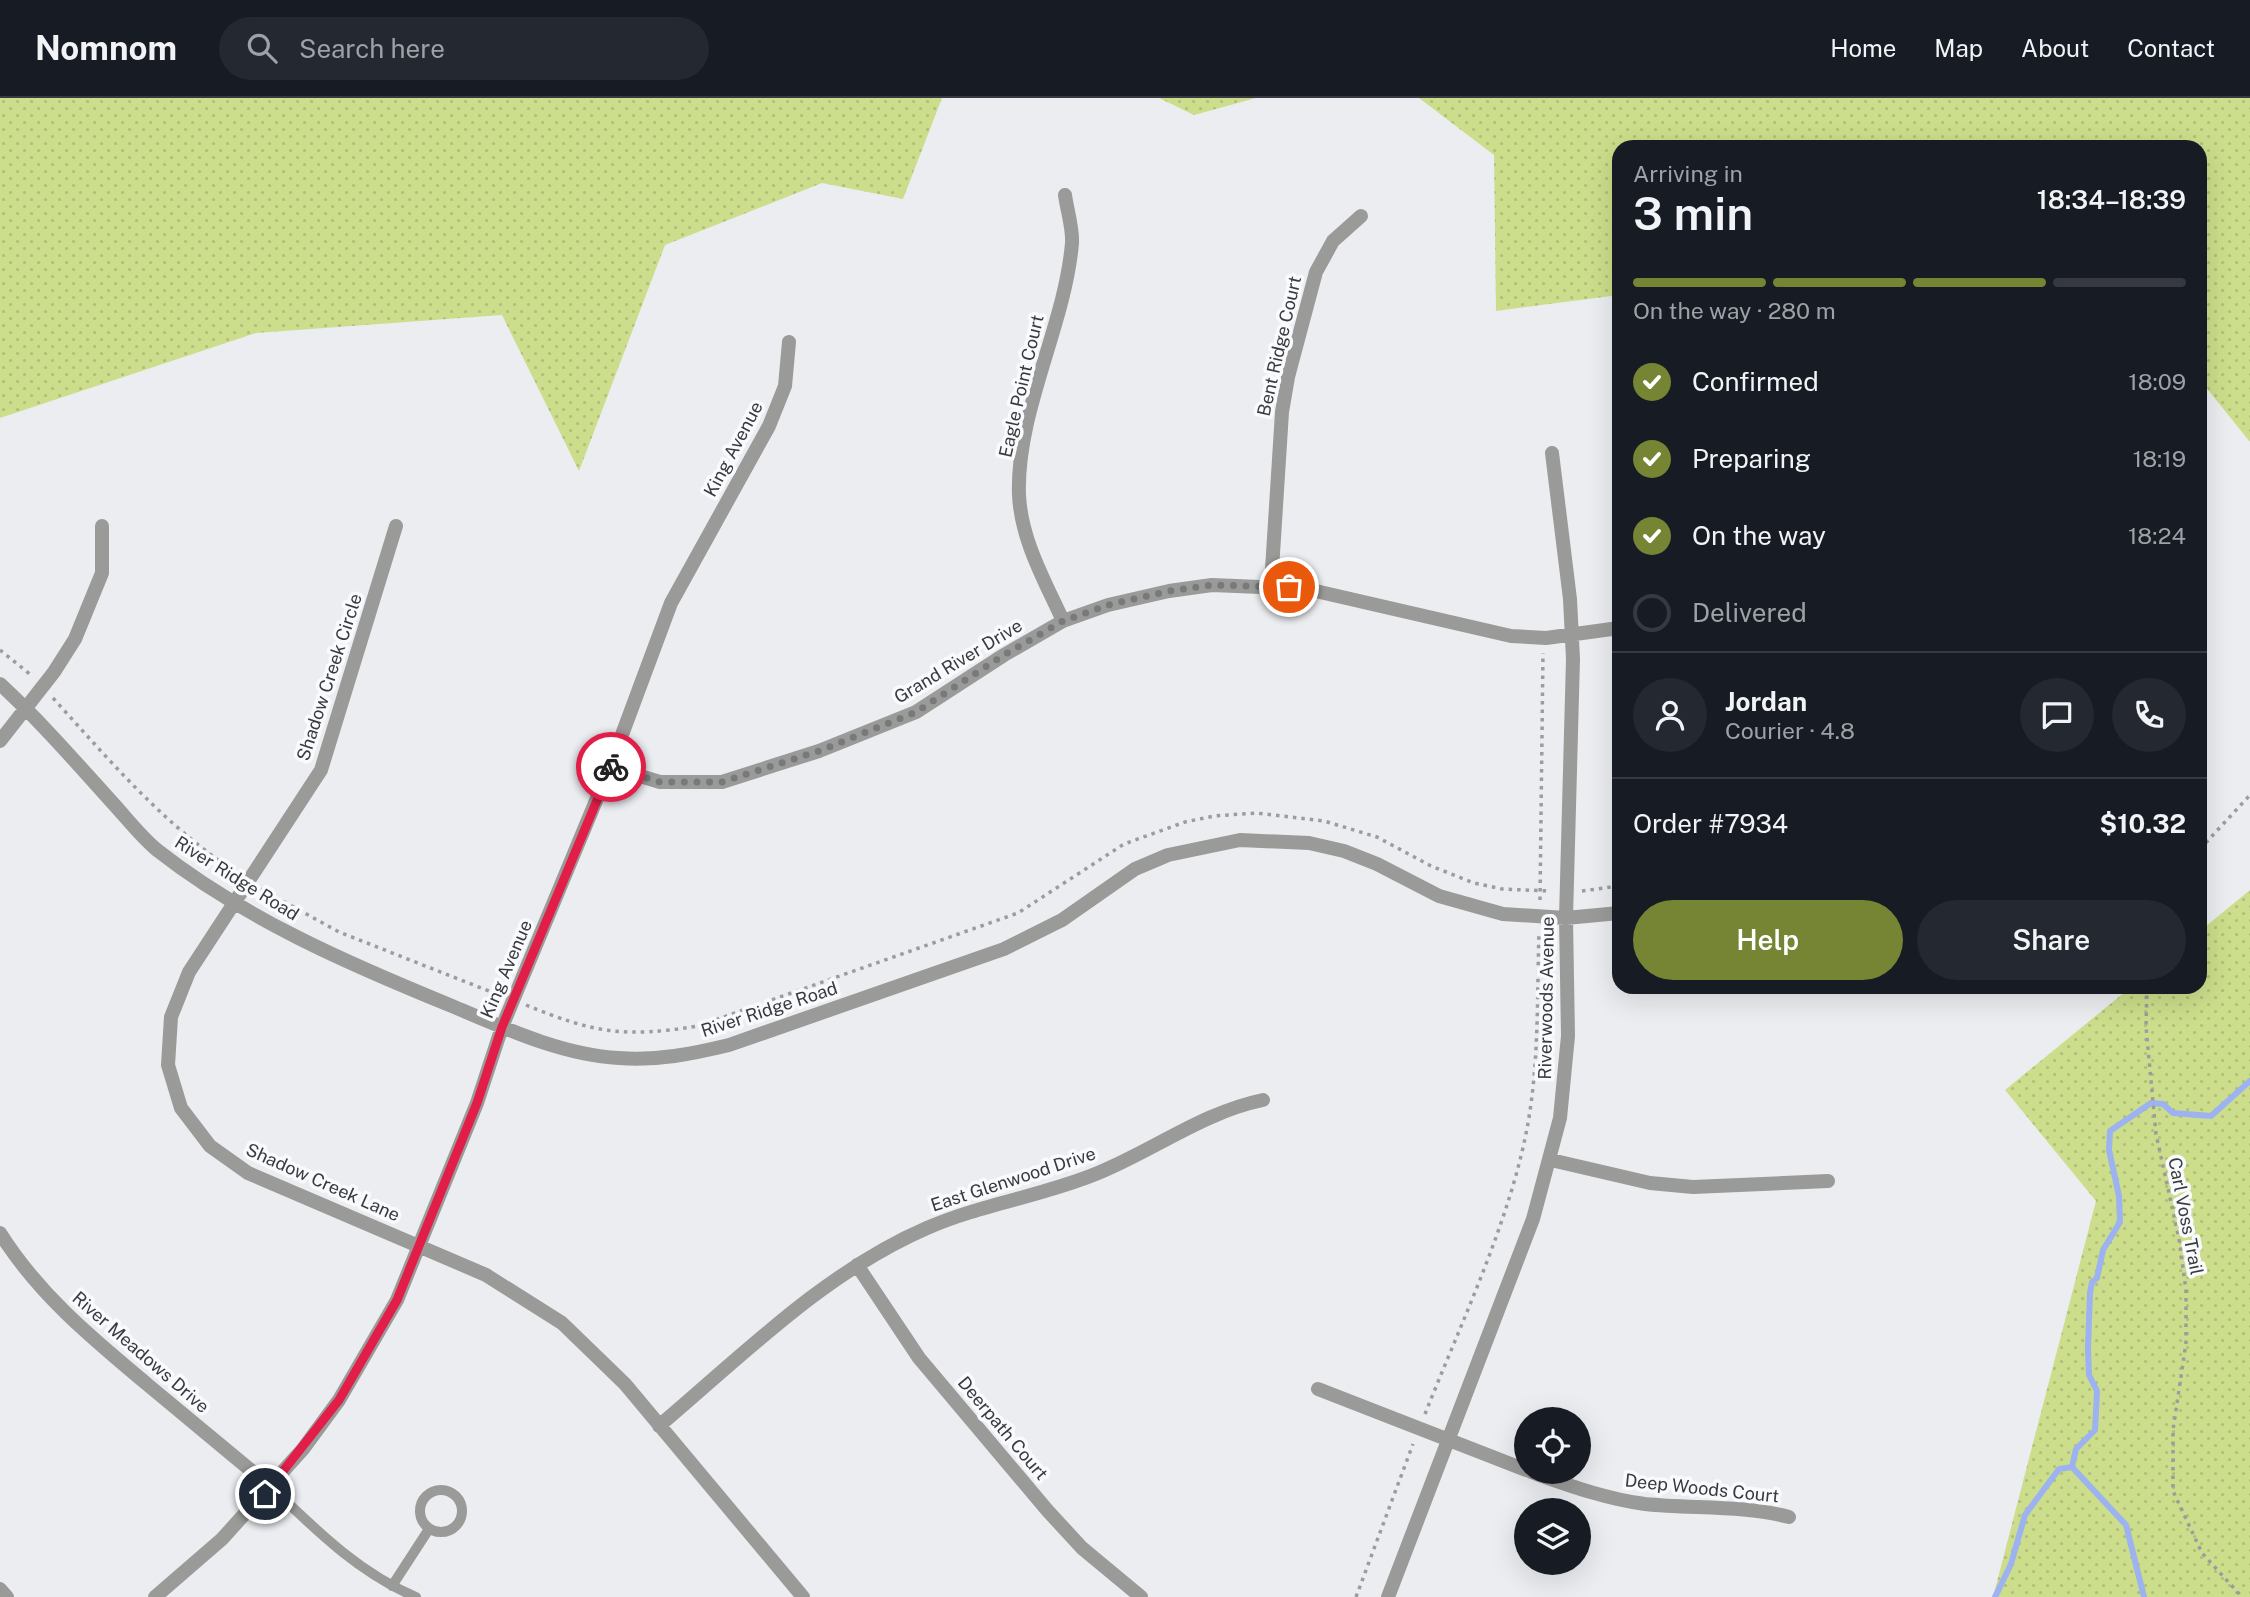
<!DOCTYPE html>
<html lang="en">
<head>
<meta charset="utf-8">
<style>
	:root { --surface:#171b24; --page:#242831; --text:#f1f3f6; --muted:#9ea1a6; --line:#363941; --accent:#758534 }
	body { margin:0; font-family:"Public Sans",sans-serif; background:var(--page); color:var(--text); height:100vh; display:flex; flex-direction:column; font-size:26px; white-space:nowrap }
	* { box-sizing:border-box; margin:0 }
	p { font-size:23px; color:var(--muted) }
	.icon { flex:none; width:38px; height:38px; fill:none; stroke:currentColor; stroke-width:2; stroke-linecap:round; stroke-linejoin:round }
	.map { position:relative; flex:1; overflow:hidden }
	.sheet { position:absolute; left:1612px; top:42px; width:595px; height:854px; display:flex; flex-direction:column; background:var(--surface); border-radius:21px; box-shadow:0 7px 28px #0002 }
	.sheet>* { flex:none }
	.controls { position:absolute; left:1514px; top:1309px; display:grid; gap:14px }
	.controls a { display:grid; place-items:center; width:77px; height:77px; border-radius:50%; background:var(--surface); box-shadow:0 7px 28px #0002; font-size:35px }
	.pin { position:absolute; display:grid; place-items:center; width:60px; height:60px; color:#fff; margin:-30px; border:4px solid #fff; border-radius:50%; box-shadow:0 2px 7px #0007 }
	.courier { position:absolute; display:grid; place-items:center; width:70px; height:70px; margin:-35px; border:5px solid #e11d48; border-radius:50%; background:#fff; color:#222; box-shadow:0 2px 9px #0007 }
	.summary em { font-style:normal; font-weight:600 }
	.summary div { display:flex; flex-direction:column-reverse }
	.summary { display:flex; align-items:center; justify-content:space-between; height:119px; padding:0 21px }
	h1 { font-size:46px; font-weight:600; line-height:52px }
	.bar { display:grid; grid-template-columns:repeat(4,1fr); gap:10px 7px; align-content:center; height:84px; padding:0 21px }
	.bar i { height:9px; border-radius:5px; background:var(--line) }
	.bar .selected { background:var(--accent) }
	.bar p { grid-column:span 4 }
	.line { display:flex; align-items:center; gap:18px; padding:0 21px; border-top:2px solid var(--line) }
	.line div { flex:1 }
	.round { display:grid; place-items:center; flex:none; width:74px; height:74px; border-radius:37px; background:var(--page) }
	ol { padding:0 21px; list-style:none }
	li { display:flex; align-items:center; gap:21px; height:77px }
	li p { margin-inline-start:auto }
	li .icon { padding:7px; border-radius:50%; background:var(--accent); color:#fff; stroke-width:4 }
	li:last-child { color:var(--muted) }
	li i { width:38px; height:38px; border:4px solid var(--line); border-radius:50% }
	.cta { display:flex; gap:14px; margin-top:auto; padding:14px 21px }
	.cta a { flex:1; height:80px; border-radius:42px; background:var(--accent); color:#fff; font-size:28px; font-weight:600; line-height:80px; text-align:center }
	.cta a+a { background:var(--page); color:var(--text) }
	header { display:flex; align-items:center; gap:42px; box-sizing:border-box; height:98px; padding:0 35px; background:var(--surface); border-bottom:2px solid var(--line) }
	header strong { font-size:33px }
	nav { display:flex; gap:38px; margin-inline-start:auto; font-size:24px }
	.search { width:490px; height:63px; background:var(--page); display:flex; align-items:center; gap:18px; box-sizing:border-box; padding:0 24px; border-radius:38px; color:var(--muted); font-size:26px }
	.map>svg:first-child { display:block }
	.park { fill:url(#park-dots) }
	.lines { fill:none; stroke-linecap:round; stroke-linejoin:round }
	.stream { stroke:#9cb2f1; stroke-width:6 }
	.path { stroke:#9b9c9f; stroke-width:3.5; stroke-dasharray:3.5 5; stroke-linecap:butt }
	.service { stroke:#9a9a99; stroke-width:10 }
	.minor { stroke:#9a9a99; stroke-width:14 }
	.done { stroke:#77797b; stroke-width:7; stroke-dasharray:0 12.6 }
	.route { stroke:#e11d48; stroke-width:9 }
	.labels { text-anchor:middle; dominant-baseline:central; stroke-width:7; stroke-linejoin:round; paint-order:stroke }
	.street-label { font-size:18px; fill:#393a3c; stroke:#f9fafe }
</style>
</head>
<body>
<header>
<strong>Nomnom</strong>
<div class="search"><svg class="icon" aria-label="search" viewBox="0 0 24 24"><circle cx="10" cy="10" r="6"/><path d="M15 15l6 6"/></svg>Search here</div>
<nav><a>Home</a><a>Map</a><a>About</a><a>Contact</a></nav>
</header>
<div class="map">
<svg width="2250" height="1499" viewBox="0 0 2250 1499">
	<defs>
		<pattern id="park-dots" width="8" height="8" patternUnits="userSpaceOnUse" patternTransform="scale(1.75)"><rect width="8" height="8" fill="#ccde8b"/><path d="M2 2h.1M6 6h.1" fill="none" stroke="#b0bf79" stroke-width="1.8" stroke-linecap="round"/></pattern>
	</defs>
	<rect width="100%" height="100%" fill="#ebedf1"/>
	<path class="park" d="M 0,0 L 942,0 L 903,101 L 822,85 L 665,147 L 579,373 L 502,217 L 256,235 L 0,320 Z
		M 1159,0 L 1256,0 L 1194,17 Z
		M 1419,0 L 2250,0 L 2250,344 L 2200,282 L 2200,49 L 1619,49 L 1619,197 L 1496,213 L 1494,57 Z
		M 2250,792 L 2250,1499 L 1993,1499 L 2096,1103 L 2005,992 L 2131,889 L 2200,889 L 2200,833 Z"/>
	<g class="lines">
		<path class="stream" d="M 2072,1369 L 2076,1351 L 2095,1332 L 2097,1293 L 2089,1277 L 2088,1250 L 2090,1195 L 2092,1184 L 2097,1180 L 2103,1152 L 2120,1124 L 2119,1098 L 2109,1052 L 2110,1033 L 2151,1005 L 2163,1006 L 2173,1015 L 2211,1018 L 2250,983
			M 2072,1369 L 2126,1427 L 2144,1499
			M 1995,1499 L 2011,1466 L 2025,1417 L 2059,1371 L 2072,1369"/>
		<path class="path" d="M 0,552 L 31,577
			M 53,600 C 111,664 164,727 237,775
			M 2200,751 L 2250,697
			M 261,791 L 339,834 L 499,897
			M 1582,793 L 1619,788
			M 1540,802 L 1543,555
			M 2147,889 L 2146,929 L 2156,1036 L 2179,1141 L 2186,1192 L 2186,1245 L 2173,1332 L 2173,1393 L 2202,1455 L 2242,1499
			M 526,907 C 594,935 624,940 698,928 L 1018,815 L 1124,746 L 1185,724 L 1214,718 L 1256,715 L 1324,723 L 1377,739 L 1431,768 L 1474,785 L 1502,791 L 1550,793
			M 1425,1316 C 1461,1225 1511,1121 1528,1025 C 1539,963 1537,898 1539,834
			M 1356,1499 L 1413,1346"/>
		<path class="service" d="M 271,1389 C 316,1432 359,1475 416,1499
			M420 1413a21 21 0 1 1 42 0a21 21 0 1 1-42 0Z
			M 392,1488 L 429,1431"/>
		<path class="minor" d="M 396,428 L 321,672 L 189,874 L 171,919 L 168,967 L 181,1010 L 210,1048 L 248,1075 L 486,1177 L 562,1225 L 625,1286 L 803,1499
			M 1271,487 L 1282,314 L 1288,279 L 1316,174 L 1333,143 L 1361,118
			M 1063,523 C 1045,483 1021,442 1019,397 C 1016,314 1065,228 1072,145 C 1073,130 1067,112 1065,97
			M 0,586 C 39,622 74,662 110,702 C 125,718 140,738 157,752 C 245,821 349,866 452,908 C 504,930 562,957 619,960 C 657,963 692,956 729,947 L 1004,851 L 1062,822 L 1135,771 L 1168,757 L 1240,742 L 1309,745 L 1344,753 L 1377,766 L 1439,798 L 1503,816 L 1566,820 L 1619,815
			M 0,643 L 54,574 L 75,541 L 102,475 L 102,428
			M 610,669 L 660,684 L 722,684 L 819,653 L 916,614 L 1004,557 L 1063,523 L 1108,507 L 1169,493 L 1212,487 L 1307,491 L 1511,538 L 1546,540 L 1619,530
			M 1551,1062 L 1650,1085 L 1693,1089 L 1828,1083
			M 0,1135 C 39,1197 93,1241 148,1287 C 189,1321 230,1355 271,1389
			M 857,1167 L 919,1260 L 1047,1412 L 1082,1450 L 1141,1499
			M 1318,1291 L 1526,1372
			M 659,1328 C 743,1257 825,1174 927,1130 C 982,1106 1043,1098 1098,1075 C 1154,1052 1204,1014 1263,1002
			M 1531,1374 C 1568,1387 1606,1401 1645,1406 C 1693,1411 1742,1407 1789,1419
			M 0,1491 L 7,1499
			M 155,1499 L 222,1441 L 303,1351 L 339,1302 L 397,1202 L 477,1005 L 502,929 L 610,669 L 671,505 L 769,328 L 785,288 L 789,244
			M 1388,1499 L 1533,1121 L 1560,1020 L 1568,938 L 1566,820 L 1573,561 L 1570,501 L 1552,355"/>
	</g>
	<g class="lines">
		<path class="done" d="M 611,669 L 660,684 L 722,684 L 819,653 L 916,614 L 1004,557 L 1063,523 L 1108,507 L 1169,493 L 1212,487 L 1289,489"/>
		<path class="route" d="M 265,1396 L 339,1302 L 397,1202 L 477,1005 L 502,929 L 611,669"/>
	</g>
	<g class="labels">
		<g class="street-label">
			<text transform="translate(1279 248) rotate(-77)">Bent Ridge Court</text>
			<text transform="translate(1021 288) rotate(-77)">Eagle Point Court</text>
			<text transform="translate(733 351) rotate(-62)">King Avenue</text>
			<text transform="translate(958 563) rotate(-31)">Grand River Drive</text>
			<text transform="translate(329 579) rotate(-72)">Shadow Creek Circle</text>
			<text transform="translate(237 780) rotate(32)">River Ridge Road</text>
			<text transform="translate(506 871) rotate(-67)">King Avenue</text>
			<text transform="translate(1546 900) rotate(-89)">Riverwoods Avenue</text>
			<text transform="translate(769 911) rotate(-18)">River Ridge Road</text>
			<text transform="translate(1013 1081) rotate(-18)">East Glenwood Drive</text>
			<text transform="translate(323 1084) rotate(24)">Shadow Creek Lane</text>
			<text transform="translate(2186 1118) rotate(79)">Carl Voss Trail</text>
			<text transform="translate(141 1254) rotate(41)">River Meadows Drive</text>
			<text transform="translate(1003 1330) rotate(50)">Deerpath Court</text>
			<text transform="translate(1702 1390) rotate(6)">Deep Woods Court</text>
		</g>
	</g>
</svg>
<div class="controls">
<a><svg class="icon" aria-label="locate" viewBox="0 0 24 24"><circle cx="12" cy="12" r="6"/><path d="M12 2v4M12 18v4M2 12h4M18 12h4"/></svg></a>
<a><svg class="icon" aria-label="layers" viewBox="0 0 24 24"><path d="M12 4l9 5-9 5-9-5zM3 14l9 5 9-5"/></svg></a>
</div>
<div class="pin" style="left:1289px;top:489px;background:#ea580c"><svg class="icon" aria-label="bag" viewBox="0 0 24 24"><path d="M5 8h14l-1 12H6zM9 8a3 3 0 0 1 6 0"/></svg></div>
<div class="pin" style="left:265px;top:1396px;background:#1f2937"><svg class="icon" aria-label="home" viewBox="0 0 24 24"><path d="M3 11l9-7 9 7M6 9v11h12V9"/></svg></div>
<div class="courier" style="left:611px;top:669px"><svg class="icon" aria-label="bike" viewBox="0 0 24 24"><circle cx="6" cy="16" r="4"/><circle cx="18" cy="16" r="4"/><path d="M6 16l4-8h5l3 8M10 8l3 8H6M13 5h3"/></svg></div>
<section class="sheet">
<div class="summary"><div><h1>3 min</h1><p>Arriving in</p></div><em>18:34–18:39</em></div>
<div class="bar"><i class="selected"></i><i class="selected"></i><i class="selected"></i><i></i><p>On the way · 280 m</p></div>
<ol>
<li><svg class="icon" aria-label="check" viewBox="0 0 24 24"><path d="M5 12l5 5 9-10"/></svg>Confirmed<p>18:09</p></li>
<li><svg class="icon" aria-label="check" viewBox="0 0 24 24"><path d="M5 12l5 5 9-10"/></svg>Preparing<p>18:19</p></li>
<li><svg class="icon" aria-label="check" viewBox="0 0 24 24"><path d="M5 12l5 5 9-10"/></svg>On the way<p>18:24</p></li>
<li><i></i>Delivered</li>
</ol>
<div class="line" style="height:126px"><a class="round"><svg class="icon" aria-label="person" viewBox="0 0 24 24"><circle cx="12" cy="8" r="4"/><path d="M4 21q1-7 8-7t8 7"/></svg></a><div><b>Jordan</b><p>Courier · 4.8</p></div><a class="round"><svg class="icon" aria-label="chat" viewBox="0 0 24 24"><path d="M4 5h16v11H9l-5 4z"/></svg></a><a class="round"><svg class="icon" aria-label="phone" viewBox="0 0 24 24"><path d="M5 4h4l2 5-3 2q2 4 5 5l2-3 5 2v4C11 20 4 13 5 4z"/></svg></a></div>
<div class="line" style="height:91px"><div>Order #7934</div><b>$10.32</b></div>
<div class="cta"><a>Help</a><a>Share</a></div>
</section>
</div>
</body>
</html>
